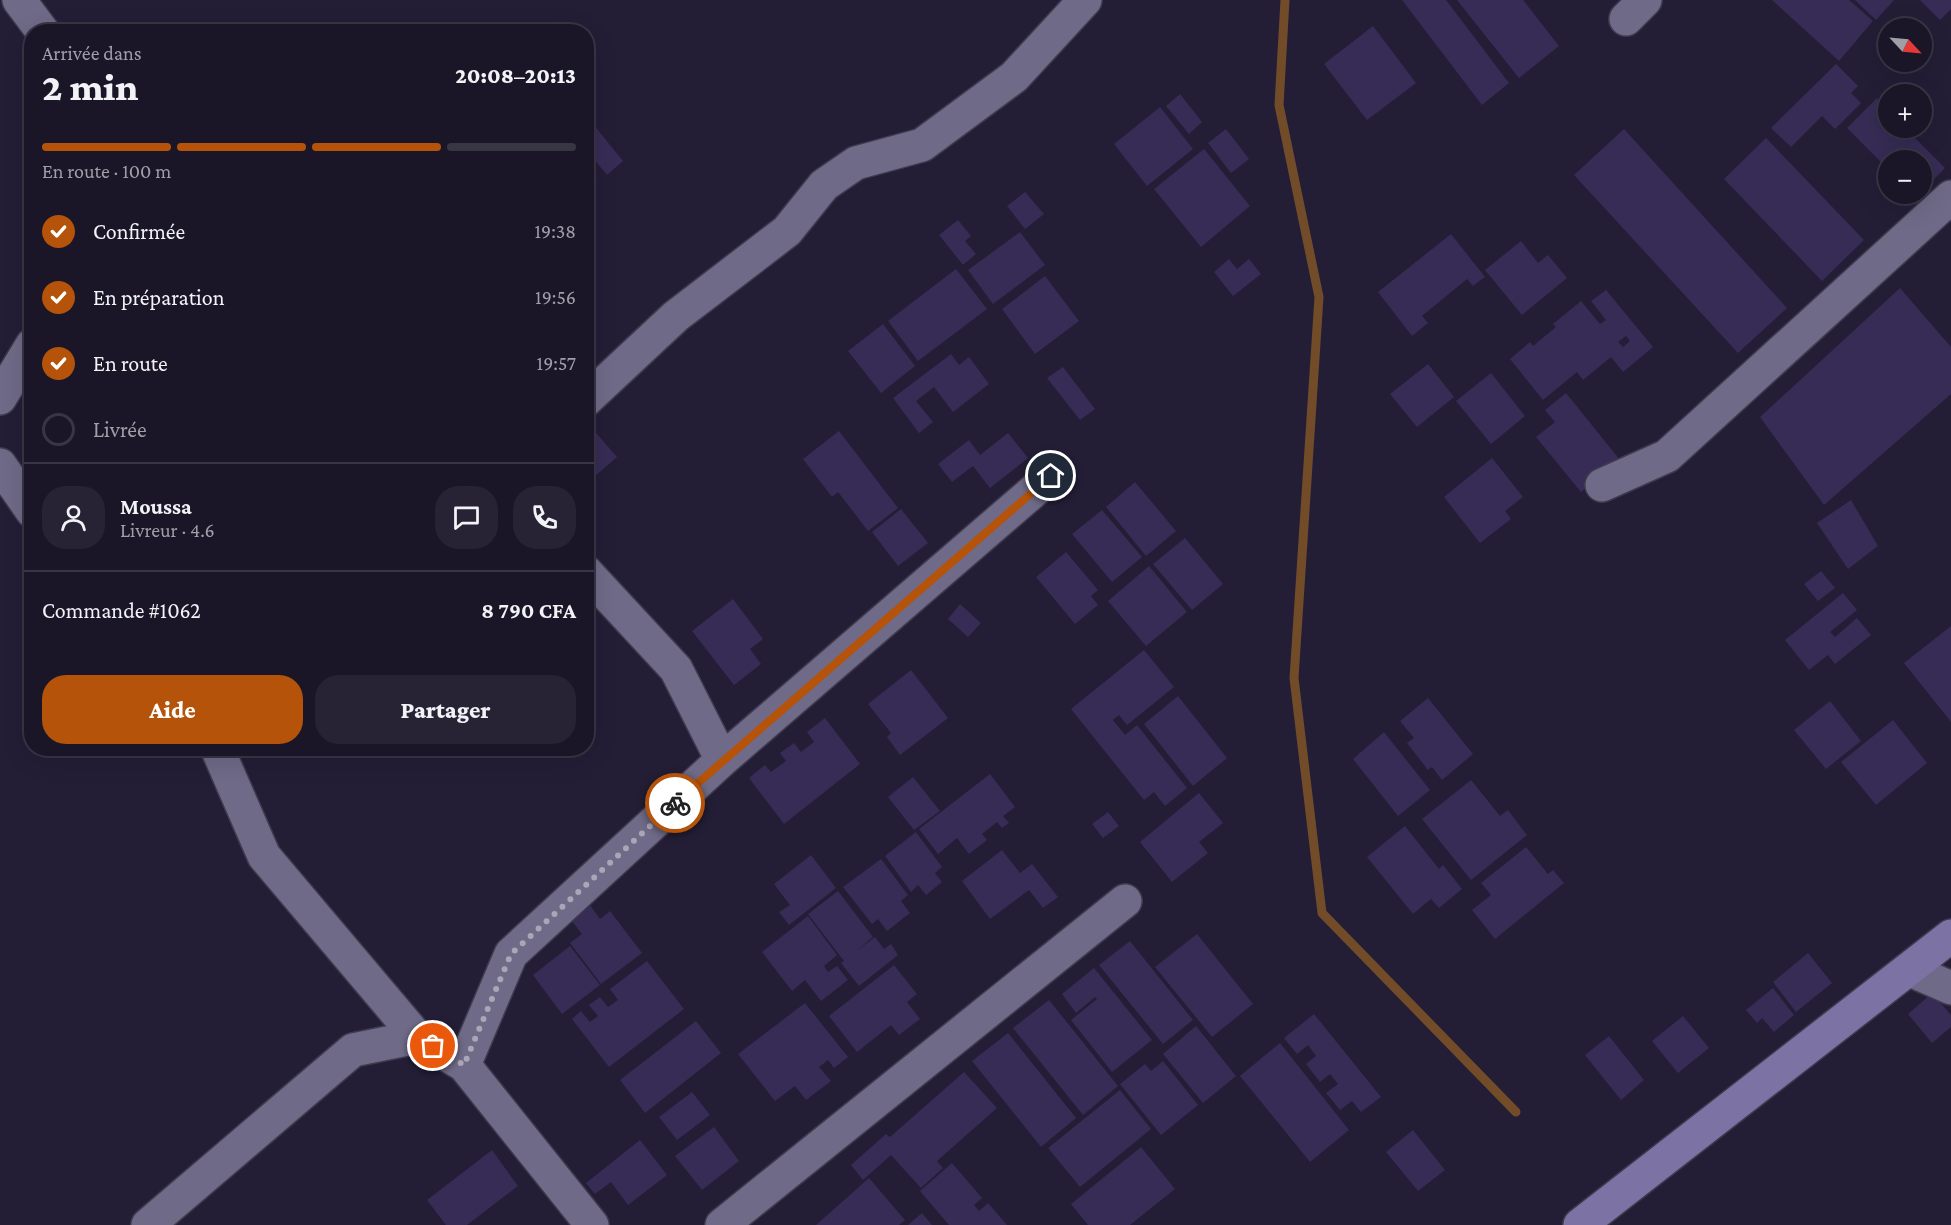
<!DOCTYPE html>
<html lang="fr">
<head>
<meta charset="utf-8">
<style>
	:root { --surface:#1a1628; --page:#272334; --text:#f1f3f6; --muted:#9f9fa8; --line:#383545; --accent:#b45309 }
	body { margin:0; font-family:"Crimson Pro",serif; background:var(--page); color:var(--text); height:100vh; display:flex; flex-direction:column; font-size:22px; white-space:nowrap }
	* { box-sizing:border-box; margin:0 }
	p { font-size:20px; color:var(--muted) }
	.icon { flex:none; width:33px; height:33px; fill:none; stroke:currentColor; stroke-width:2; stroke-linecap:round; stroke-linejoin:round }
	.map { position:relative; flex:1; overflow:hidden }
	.drawer { position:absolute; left:24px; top:24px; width:570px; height:732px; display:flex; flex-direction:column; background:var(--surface); border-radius:24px; box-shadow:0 6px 24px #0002,0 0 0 2px var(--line) }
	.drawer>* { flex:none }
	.needle { width:39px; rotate:116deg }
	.controls { position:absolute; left:1878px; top:18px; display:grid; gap:12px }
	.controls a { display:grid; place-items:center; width:54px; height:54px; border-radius:50%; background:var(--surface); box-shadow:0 6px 24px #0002,0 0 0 2px var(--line); font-size:30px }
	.pin { position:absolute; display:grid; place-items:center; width:51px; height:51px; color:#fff; margin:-26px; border:3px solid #fff; border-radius:50%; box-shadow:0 2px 6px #0007 }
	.courier { position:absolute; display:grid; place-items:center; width:60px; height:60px; margin:-30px; border:4px solid #b45309; border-radius:50%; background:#fff; color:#222; box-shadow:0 2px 8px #0007 }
	.head em { font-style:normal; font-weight:800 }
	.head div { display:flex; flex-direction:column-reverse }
	.head { display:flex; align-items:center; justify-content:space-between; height:102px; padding:0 18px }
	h1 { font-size:39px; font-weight:800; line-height:45px }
	.bar { display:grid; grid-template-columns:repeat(4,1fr); gap:9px 6px; align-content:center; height:72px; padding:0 18px }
	.bar i { height:8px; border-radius:4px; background:var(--line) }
	.bar .on { background:var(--accent) }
	.bar p { grid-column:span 4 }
	.line { display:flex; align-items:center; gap:15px; padding:0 18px; border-top:2px solid var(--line) }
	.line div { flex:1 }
	.round { display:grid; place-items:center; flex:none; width:63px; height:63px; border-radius:24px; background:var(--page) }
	ol { padding:0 18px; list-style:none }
	li { display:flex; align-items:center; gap:18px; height:66px }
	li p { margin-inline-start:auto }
	li .icon { padding:6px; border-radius:50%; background:var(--accent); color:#fff; stroke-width:4 }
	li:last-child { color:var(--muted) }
	li i { width:33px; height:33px; border:3px solid var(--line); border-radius:50% }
	.action { display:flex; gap:12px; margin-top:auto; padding:12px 18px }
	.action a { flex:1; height:69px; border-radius:24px; background:var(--accent); color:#fff; font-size:24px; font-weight:800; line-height:69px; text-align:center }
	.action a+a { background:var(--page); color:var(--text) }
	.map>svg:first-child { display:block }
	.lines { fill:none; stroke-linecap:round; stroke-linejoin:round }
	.stream { stroke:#724c29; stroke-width:9 }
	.building { fill:#362c55; fill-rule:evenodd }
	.street-casing { stroke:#3f3a4e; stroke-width:36 }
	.secondary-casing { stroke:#3f3a4e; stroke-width:36 }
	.street { stroke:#6f6a87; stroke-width:33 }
	.secondary { stroke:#7d72a4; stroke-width:33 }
	.done { stroke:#aaa6b7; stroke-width:6; stroke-dasharray:0 10.8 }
	.route { stroke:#b45309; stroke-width:8 }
</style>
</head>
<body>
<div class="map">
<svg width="1951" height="1225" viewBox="0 0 1951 1225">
	<rect width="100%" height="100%" fill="#231e36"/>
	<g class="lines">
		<path class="stream" d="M 1285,0 L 1279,105 L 1319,297 L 1294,678 L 1322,913 L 1516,1112"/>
	</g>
	<path class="building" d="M 1402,0 L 1446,0 L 1509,83 L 1482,105 Z
		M 1457,0 L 1523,0 L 1559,46 L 1519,78 Z
		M 1772,0 L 1849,0 L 1873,21 L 1839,61 Z
		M 1855,0 L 1894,0 L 1876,20 Z
		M 1920,0 L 1951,0 L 1951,9 L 1940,20 Z
		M 1373,26 L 1416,83 L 1367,120 L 1324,64 Z
		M 1836,64 L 1858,86 L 1851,93 L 1861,103 L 1835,129 L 1822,116 L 1791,147 L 1771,128 Z
		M 1180,94 L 1202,122 L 1189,134 L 1166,106 Z
		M 1877,98 L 1888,111 L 1888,128 L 1905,128 L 1945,168 L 1922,192 L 1922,160 L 1888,160 L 1888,169 L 1847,128 Z
		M 1160,107 L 1193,149 L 1147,186 L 1114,144 Z
		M 589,119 L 623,161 L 607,175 L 592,157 L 586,160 L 586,121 Z
		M 1226,129 L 1249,159 L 1231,173 L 1208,143 Z
		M 1624,129 L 1787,308 L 1738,353 L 1574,175 Z
		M 1766,138 L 1864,240 L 1822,281 L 1724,179 Z
		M 1204,149 L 1250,206 L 1201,247 L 1154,189 Z
		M 586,168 L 597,180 L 586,188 Z
		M 1025,192 L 1044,214 L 1025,229 L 1007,206 Z
		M 958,220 L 971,236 L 965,241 L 976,254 L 963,265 L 939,235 Z
		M 1020,232 L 1045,265 L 993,304 L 968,270 Z
		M 1451,234 L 1485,277 L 1473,286 L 1467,279 L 1422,316 L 1428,323 L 1412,336 L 1378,292 Z
		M 1521,241 L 1538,263 L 1548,255 L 1567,278 L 1522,315 L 1485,270 Z
		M 1229,259 L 1237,269 L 1249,259 L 1261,274 L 1233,296 L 1214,272 Z
		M 956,269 L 987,309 L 918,361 L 888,321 Z
		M 1045,276 L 1079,321 L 1035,354 L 1002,309 Z
		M 1900,288 L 1951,347 L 1951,394 L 1824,505 L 1760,417 Z
		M 1606,290 L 1653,347 L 1623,372 L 1611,357 L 1583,380 L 1577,372 L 1543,400 L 1510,359 L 1530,342 L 1533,346 L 1556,327 L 1553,324 L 1581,301 L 1600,324 L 1606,320 L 1591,301 ZM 1626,336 L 1630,341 L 1623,347 L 1618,342 Z
		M 883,324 L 915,366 L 881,393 L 848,351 Z
		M 951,354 L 959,365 L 969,357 L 989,384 L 953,412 L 934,387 L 916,401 L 933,422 L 919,433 L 893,398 Z
		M 1428,364 L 1454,397 L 1417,427 L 1390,394 Z
		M 1063,367 L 1095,409 L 1080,420 L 1047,378 Z
		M 1491,373 L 1525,416 L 1491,444 L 1456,401 Z
		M 1566,393 L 1620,460 L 1581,492 L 1536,437 L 1555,422 L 1545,410 Z
		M 590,426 L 617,457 L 586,484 L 586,430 Z
		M 839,431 L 898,508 L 868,531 L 838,492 L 832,497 L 803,459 Z
		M 1008,433 L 1028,458 L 990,488 L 973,466 L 952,482 L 938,464 L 969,440 L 980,455 Z
		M 1492,458 L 1523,497 L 1505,511 L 1511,519 L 1480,543 L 1444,497 Z
		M 1135,482 L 1176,531 L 1146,556 L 1106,507 Z
		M 1851,500 L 1878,546 L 1848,569 L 1817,523 Z
		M 901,509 L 928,543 L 898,566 L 872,532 Z
		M 1102,510 L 1142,557 L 1112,582 L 1072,534 Z
		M 1185,538 L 1223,584 L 1192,610 L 1153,564 Z
		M 1066,552 L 1098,590 L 1091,596 L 1098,605 L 1075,624 L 1036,577 Z
		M 1149,566 L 1187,612 L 1146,646 L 1108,601 Z
		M 1821,571 L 1835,588 L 1818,601 L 1804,584 Z
		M 1843,593 L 1857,610 L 1830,632 L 1835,637 L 1857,618 L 1871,635 L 1835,664 L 1828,655 L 1809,670 L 1785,640 Z
		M 733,599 L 763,639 L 750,649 L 761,664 L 734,685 L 692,631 Z
		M 960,604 L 981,623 L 968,637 L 948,619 Z
		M 1951,626 L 1951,722 L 1904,663 Z
		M 1144,650 L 1174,687 L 1127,725 L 1119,715 L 1113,720 L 1125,735 L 1137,725 L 1187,788 L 1165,806 L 1154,792 L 1144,800 L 1071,709 Z
		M 911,670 L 948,718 L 900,755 L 887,737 L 891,733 L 868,704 Z
		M 1178,696 L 1227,758 L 1193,786 L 1144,724 Z
		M 1428,698 L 1473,754 L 1442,780 L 1432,767 L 1428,770 L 1407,743 L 1414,738 L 1400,721 Z
		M 1830,701 L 1861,741 L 1826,769 L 1794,730 Z
		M 825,718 L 860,764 L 784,824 L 749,778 L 765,765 L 771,772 L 786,761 L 780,753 L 794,743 L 801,752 L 814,742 L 807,732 Z
		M 1893,720 L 1927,763 L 1876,805 L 1841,762 Z
		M 1384,732 L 1430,790 L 1398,816 L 1353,759 Z
		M 990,774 L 1015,807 L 1003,816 L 1009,823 L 1002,828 L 997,822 L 982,834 L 987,840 L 969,854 L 957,838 L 938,854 L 919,829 Z
		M 913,777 L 940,811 L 914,830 L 888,797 Z
		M 1471,780 L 1500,816 L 1508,810 L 1527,835 L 1471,880 L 1422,819 Z
		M 1199,793 L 1223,823 L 1199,842 L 1208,853 L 1172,882 L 1140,842 Z
		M 1108,812 L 1119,826 L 1103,838 L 1092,824 Z
		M 1405,826 L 1439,869 L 1443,865 L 1462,889 L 1439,908 L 1431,899 L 1413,914 L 1367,857 Z
		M 916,832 L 942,867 L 935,873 L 942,882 L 926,895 L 918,885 L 911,892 L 885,856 Z
		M 1526,847 L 1548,874 L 1553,870 L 1564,883 L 1495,939 L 1472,910 L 1491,895 L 1481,883 Z
		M 1002,850 L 1020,873 L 1032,864 L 1058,897 L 1043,908 L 1029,890 L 990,919 L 962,881 Z
		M 811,855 L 836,888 L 789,925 L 779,912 L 790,905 L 774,884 Z
		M 881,859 L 908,895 L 901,901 L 910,913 L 887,931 L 878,919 L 872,924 L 843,887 Z
		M 838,891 L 873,937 L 856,951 L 875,937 L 884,949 L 891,944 L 898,955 L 859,986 L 841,963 L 844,961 L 808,914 Z
		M 590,905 L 600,919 L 610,911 L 642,953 L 601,984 L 570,943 L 582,934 L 571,920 Z
		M 808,916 L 837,955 L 824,966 L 828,972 L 837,966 L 848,980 L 821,1001 L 805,980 L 792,991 L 762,952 Z
		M 1197,934 L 1253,1004 L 1212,1037 L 1155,967 Z
		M 1130,941 L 1193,1020 L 1163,1044 L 1099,965 Z
		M 570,946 L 600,985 L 562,1014 L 533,975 Z
		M 1808,953 L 1832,983 L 1796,1012 L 1773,982 Z
		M 647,961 L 684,1009 L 609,1067 L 572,1019 L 581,1011 L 590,1022 L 598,1016 L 589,1005 L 600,997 L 608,1007 L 618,1000 L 610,989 Z
		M 894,965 L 917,994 L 907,1002 L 920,1019 L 899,1035 L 891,1025 L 857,1052 L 829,1016 Z
		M 1094,968 L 1152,1040 L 1112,1072 L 1071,1020 L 1097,999 L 1095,997 L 1076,1013 L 1062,994 Z
		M 1773,988 L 1794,1015 L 1774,1032 L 1762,1018 L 1757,1023 L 1746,1010 Z
		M 1932,993 L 1951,1015 L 1951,1027 L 1932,1043 L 1908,1014 Z
		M 1049,1000 L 1118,1086 L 1083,1115 L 1013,1028 Z
		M 805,1003 L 848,1057 L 834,1068 L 828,1060 L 819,1067 L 831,1081 L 806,1100 L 795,1086 L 775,1101 L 738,1054 Z
		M 1314,1014 L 1381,1097 L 1361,1112 L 1352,1101 L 1340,1110 L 1326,1093 L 1338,1084 L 1330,1074 L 1320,1082 L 1306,1064 L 1316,1056 L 1308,1045 L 1297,1054 L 1284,1038 Z
		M 1683,1016 L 1709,1048 L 1678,1073 L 1652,1041 Z
		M 696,1021 L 721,1053 L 645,1113 L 620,1080 Z
		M 1196,1026 L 1236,1076 L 1203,1103 L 1163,1054 Z
		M 1008,1033 L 1076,1118 L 1041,1147 L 972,1061 Z
		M 1609,1036 L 1644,1080 L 1621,1100 L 1585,1055 Z
		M 1280,1043 L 1349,1130 L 1310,1162 L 1240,1076 Z
		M 1163,1061 L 1198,1105 L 1161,1135 L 1120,1084 L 1145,1064 L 1151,1071 Z
		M 964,1072 L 997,1108 L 937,1161 L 943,1168 L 921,1188 L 891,1155 L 863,1180 L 851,1165 L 886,1134 L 890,1137 Z
		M 1120,1090 L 1151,1129 L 1080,1187 L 1048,1148 Z
		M 692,1092 L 710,1115 L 677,1140 L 659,1117 Z
		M 714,1127 L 739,1161 L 702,1190 L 675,1156 Z
		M 1413,1130 L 1445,1170 L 1418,1191 L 1386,1152 Z
		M 640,1140 L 667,1175 L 628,1205 L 611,1182 L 595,1194 L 586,1183 Z
		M 1141,1147 L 1175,1189 L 1130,1225 L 1088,1225 L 1071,1204 Z
		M 492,1150 L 518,1186 L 467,1225 L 446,1225 L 427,1200 Z
		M 952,1163 L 982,1198 L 974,1205 L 979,1211 L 988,1203 L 1007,1225 L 949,1225 L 920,1191 Z
		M 869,1178 L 905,1220 L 899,1225 L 816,1225 Z
		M 922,1213 L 932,1225 L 908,1225 Z"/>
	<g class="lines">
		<defs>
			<path id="street" d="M 19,0 L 43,32
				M 1626,19 L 1645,0
				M 0,398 L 32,345
				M 586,400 L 676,316 L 787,231 L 824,185 L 856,163 L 922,145 L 1014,77 L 1085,0
				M 0,465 L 32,511
				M 1602,485 L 1667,456 L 1951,197
				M 586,572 L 676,669 L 722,760
				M 217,748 L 264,856 L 417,1037 L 464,1065 L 592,1225
				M 1910,970 L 1951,988
				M 464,1065 L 511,954 L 722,760 L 1051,476
				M 148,1225 L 353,1050 L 417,1037
				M 722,1225 L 1125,901"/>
			<path id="secondary" d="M 1580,1225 L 1951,936"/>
		</defs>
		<use href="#street" class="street-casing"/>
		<use href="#secondary" class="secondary-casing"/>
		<use href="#street" class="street"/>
		<use href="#secondary" class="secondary"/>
	</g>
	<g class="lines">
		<path class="done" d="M 433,1046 L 464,1065 L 511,954 L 675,803"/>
		<path class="route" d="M 675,803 L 1051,476"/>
	</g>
</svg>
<div class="controls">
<a><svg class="needle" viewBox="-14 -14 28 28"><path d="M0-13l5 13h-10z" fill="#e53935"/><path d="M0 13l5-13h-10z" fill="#9f9fa8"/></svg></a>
<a>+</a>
<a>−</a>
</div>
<div class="pin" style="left:433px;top:1046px;background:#ea580c"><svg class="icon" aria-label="bag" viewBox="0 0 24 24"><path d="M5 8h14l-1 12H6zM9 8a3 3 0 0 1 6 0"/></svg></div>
<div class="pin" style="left:1051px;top:476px;background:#1f2937"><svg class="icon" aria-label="home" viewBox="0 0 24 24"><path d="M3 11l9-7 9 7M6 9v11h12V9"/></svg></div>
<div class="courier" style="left:675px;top:803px"><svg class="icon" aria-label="bike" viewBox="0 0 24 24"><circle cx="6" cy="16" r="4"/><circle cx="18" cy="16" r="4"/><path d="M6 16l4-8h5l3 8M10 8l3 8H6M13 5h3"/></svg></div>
<section class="drawer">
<div class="head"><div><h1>2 min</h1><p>Arrivée dans</p></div><em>20:08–20:13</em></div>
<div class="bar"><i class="on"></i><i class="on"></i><i class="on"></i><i></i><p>En route · 100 m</p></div>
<ol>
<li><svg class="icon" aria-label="check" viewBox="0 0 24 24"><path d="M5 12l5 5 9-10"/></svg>Confirmée<p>19:38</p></li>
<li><svg class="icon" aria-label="check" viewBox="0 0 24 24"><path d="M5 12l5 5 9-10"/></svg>En préparation<p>19:56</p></li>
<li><svg class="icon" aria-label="check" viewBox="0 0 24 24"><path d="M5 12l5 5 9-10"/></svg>En route<p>19:57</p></li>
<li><i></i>Livrée</li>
</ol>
<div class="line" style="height:108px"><a class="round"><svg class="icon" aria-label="person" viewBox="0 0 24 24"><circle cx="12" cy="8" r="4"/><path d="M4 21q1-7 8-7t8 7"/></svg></a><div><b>Moussa</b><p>Livreur · 4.6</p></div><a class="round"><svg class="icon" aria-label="chat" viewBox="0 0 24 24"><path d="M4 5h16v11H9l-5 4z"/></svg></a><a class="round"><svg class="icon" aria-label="phone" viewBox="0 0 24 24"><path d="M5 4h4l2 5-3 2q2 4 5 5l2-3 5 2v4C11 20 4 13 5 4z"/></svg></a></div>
<div class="line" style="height:78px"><div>Commande #1062</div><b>8 790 CFA</b></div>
<div class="action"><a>Aide</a><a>Partager</a></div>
</section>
</div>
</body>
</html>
